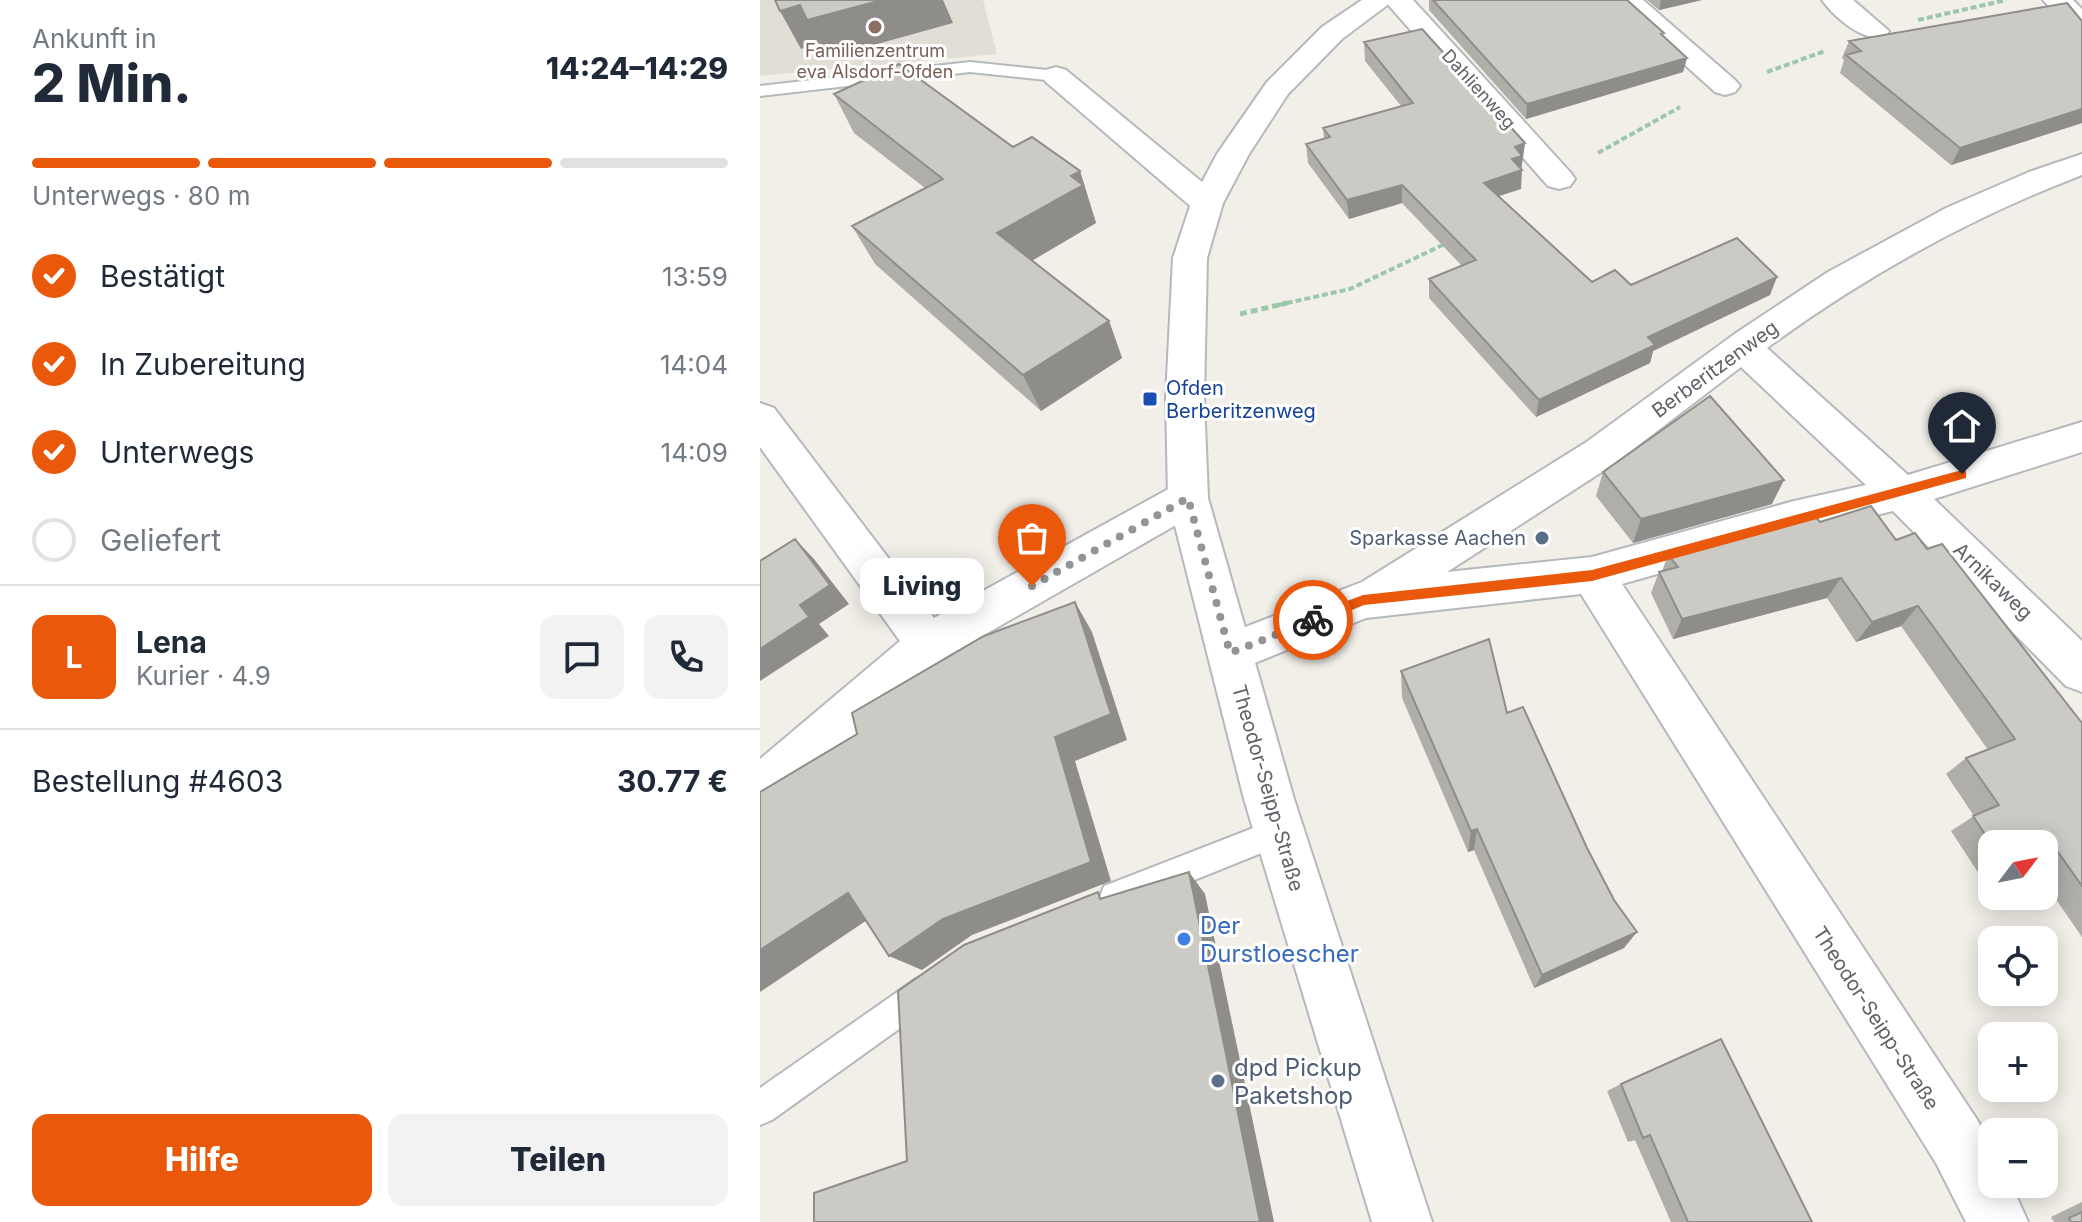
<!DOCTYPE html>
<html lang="de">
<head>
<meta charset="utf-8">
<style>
	:root { --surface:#fff; --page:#f2f2f3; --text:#1f2937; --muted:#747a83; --line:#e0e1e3; --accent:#ea580c }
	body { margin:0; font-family:Inter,sans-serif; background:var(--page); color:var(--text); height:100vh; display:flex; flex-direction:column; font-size:30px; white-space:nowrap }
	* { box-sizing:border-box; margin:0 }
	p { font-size:26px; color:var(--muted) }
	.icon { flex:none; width:44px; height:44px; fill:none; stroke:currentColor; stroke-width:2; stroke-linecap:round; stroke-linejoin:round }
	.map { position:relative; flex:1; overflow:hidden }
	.side { display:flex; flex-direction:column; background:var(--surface); width:760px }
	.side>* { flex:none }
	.needle { width:52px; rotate:58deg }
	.tools { position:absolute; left:1218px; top:830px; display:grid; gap:16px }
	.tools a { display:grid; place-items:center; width:80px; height:80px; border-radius:16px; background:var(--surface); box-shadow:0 4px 20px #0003; font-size:40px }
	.pin { position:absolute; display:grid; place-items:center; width:68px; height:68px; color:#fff; margin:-82px -34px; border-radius:50% 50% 50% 0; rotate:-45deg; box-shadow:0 0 8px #0007 }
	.pin .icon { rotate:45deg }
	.courier { position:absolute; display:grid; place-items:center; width:80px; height:80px; margin:-40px; border:6px solid #ea580c; border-radius:50%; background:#fff; color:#222; box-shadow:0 2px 10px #0007 }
	.bubble { position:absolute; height:56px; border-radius:16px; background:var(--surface); box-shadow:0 4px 20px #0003; font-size:26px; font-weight:800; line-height:56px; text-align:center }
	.headline em { font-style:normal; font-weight:800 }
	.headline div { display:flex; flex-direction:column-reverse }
	.headline { display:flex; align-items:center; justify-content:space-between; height:136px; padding:0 32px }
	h1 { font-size:52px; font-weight:800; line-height:60px }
	.bar { display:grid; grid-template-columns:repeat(4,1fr); gap:12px 8px; align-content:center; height:96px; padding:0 32px }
	.bar i { height:10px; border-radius:6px; background:var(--line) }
	.bar .selected { background:var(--accent) }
	.bar p { grid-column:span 4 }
	.line { display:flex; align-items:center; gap:20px; padding:0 32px; border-top:2px solid var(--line) }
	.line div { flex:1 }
	.round { display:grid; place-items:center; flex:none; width:84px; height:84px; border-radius:16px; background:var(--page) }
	ol { padding:0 32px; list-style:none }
	li { display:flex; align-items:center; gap:24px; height:88px }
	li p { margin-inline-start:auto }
	li .icon { padding:8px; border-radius:50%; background:var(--accent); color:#fff; stroke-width:4 }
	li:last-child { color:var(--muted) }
	li i { width:44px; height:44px; border:4px solid var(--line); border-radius:50% }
	.primary-button { display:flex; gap:16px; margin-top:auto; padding:16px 32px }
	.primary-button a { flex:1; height:92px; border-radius:16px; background:var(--accent); color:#fff; font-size:32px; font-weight:800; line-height:92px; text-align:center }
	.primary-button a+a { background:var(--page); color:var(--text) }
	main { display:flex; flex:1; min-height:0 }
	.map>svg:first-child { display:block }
	.education { fill:#e1ded6 }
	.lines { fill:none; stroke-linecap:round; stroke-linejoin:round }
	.service-casing { stroke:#b5b8bc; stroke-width:4 }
	.minor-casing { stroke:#b5b8bc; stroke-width:4 }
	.tertiary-casing { stroke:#b5b8bc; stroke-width:4 }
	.path-far1 { stroke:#9cc7a9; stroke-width:4; stroke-dasharray:6 3; stroke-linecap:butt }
	.path { stroke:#9cc7a9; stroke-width:5; stroke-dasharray:7 4; stroke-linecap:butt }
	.service { fill:#fff; fill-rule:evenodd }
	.minor { fill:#fff; fill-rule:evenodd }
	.tertiary { fill:#fff; fill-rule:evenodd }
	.wall { fill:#afaea9 }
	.shaded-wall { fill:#8f8d8a }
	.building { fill:#cccac5; stroke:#8f8d8a; stroke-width:2 }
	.route { fill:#ea580c }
	.done { stroke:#929495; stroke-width:8; stroke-dasharray:0 14.4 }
	.education-dot { fill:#8d6e63; stroke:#fff; stroke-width:3 }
	.transit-dot { fill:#1a4fb4; stroke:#fff; stroke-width:3 }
	.service-dot { fill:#5c6f8a; stroke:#fff; stroke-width:3 }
	.shop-dot { fill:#3f7fe0; stroke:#fff; stroke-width:3 }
	.labels { text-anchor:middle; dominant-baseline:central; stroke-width:6; stroke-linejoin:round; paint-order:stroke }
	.far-education-label { font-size:18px; fill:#785e54; stroke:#fff }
	.far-street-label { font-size:18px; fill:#5f6368; stroke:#fff }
	.street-label { font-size:20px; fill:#5f6368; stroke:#fff }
	.transit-label { font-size:20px; fill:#164399; stroke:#fff; text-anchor:start }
	.service-label { font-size:20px; fill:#4e5e75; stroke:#fff; text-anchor:end }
	.near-shop-label { font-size:24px; fill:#366cbe; stroke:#fff; text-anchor:start }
	.near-service-label { font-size:24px; fill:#4e5e75; stroke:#fff; text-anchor:start }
</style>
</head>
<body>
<main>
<section class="side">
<div class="headline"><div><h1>2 Min.</h1><p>Ankunft in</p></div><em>14:24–14:29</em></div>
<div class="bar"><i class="selected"></i><i class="selected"></i><i class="selected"></i><i></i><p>Unterwegs · 80 m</p></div>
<ol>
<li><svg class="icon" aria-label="check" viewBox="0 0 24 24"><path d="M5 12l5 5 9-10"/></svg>Bestätigt<p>13:59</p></li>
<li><svg class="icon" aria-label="check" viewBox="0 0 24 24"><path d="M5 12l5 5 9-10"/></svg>In Zubereitung<p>14:04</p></li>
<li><svg class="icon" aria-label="check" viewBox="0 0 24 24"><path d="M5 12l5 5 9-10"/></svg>Unterwegs<p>14:09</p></li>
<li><i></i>Geliefert</li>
</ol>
<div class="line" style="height:144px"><b class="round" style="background:var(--accent);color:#fff">L</b><div><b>Lena</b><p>Kurier · 4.9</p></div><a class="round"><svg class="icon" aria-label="chat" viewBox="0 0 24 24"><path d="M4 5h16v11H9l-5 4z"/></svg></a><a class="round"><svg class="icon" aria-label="phone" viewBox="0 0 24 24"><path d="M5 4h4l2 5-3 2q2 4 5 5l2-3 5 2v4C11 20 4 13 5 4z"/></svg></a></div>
<div class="line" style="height:104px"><div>Bestellung #4603</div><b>30.77 €</b></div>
<div class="primary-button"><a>Hilfe</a><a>Teilen</a></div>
</section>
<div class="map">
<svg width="1322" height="1222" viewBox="0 0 1322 1222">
	<rect width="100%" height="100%" fill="#f1efe8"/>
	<path class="education" d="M 0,0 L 223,0 L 237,54 L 0,76 Z"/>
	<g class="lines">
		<defs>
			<path id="service" d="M 210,62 L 296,71 L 305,76 L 296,81 L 210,72 L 0,96 L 0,86 Z
				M 519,818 L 529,822 L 534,832 L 529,842 L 355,912 L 344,908 L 340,897 L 344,886 Z
				M 167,974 L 178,979 L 183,990 L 178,1001 L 12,1120 L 0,1125 L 0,1088 L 156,979 Z"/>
			<path id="minor" d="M 624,0 L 653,0 L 810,172 L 815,179 L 810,186 L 799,189 L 788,186 Z
				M 853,0 L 883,0 L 975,80 L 980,86 L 975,92 L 965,95 L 955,92 Z
				M 1062,0 L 1093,0 L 1129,31 L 1125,37 C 1103,42 1075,18 1062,0 Z
				M 1283,0 L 1313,0 L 1322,9 L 1322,32 L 1312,30 Z
				M 296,67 L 306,70 L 459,196 L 463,203 L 459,210 L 447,213 L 435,210 L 286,82 L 281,76 L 286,70 Z
				M 1322,154 L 1322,175 C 1209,218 1104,277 1007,348 L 1148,475 L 1322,422 L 1322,452 L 1174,499 L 1322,641 L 1322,692 L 1306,686 L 1133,511 L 1034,535 L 862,584 L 1218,1121 L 1232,1148 L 1232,1184 L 1251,1184 L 1268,1222 L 1206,1222 L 1176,1163 L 821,594 L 606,618 L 470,673 L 454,667 L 447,653 L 454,639 L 602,582 L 825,443 L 976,333 L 1068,272 L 1186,208 L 1269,172 ZM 981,367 L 1106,485 L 1034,501 L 832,557 L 687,572 L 854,464 Z
				M 0,403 L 14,408 L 174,618 L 414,486 L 428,482 L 442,486 L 448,498 L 442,510 L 184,658 L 17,806 L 0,813 L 0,759 L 140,641 L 0,447 Z"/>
			<path id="tertiary" d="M 602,0 L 634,0 L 582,39 L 528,94 L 489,154 L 463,203 L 447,258 L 444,397 L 448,498 L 534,799 L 672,1222 L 612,1222 L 484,799 L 408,498 L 406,397 L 413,258 L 431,203 L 457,154 L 507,82 L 562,27 Z"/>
		</defs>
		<use href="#service" class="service-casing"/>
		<use href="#minor" class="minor-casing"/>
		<use href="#tertiary" class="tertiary-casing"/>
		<path class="path-far1" d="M 1158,20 L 1246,0
			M 1007,72 L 1065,51
			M 838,153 L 920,107
			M 518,305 L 590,289 L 689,242"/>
		<path class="path" d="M 480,314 L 527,303"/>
		<use href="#service" class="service"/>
		<use href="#minor" class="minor"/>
		<use href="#tertiary" class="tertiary"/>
	</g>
	<path class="wall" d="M 669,0 L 867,0 L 927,58 L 923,72 L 766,119 L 669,10 Z
		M 887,0 L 942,0 L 899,10 Z
		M 1322,21 L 1322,123 L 1191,165 L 1080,73 L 1084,60 L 1082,58 L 1089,41 Z
		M 604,42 L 765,143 L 761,169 L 761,189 L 739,196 L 832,282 L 1010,295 L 893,351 L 890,363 L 776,417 L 669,298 L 669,279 L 702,266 L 642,203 L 589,219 L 548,163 L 546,144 L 564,139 L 563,128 L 641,106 L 605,61 Z
		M 74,94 L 253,147 L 320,171 L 336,223 L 272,261 L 349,321 L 362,358 L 281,411 L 115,264 L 92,226 L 165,188 L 94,133 Z
		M 843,472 L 1012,504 L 873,543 L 836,496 Z
		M 1060,522 L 1136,540 L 1167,549 L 1322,723 L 1322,937 L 1284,882 L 1284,844 L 1232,844 L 1232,873 L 1221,877 L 1191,831 L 1214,816 L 1186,774 L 1206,758 L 1228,750 L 1141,626 L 1096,642 L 1067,598 L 913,639 L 891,593 L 899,572 L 902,571 L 908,555 Z
		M 641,671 L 747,713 L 864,948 L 774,988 L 714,850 L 708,852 L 642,698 Z
		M 861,1084 L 1052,1222 L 911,1222 L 875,1140 L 868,1142 L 847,1091 Z
		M 1322,1202 L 1322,1222 L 1294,1222 L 1291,1217 Z"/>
	<path class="shaded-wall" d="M 122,0 L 183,0 L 193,23 L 67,58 L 59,43 L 41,49 L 20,11 L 40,5 Z
		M 901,0 L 942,0 L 899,10 Z
		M 927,58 L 923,72 L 766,119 L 767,104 Z
		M 1322,109 L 1322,123 L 1191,165 L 1200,148 Z
		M 765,143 L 761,171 L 762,170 L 761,189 L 723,201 L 724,183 L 755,147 Z
		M 320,171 L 336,223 L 254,271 L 237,233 L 311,176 Z
		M 642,185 L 642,203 L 589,219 L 587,200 Z
		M 1017,277 L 1010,295 L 893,351 L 890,363 L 776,417 L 779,400 L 888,337 Z
		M 349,321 L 362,358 L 281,411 L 263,375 Z
		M 1024,480 L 1012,504 L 873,543 L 881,519 Z
		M 35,539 L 54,559 L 89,604 L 59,624 L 69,636 L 0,681 L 0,649 L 40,605 Z
		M 1081,578 L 1067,598 L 913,639 L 922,619 Z
		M 315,602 L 332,632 L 367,740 L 315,761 L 351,881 L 212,935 L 162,970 L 129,956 L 295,737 Z
		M 1158,606 L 1141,626 L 1096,642 L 1112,622 Z
		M 717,829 L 714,850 L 708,852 L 711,831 Z
		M 429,872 L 445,894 L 514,1222 L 500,1222 Z
		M 88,893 L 122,910 L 0,992 L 0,950 Z
		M 877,932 L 864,948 L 774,988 L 782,975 Z"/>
	<path class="building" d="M 15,0 L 122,0 L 47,20 L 40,5 L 20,11 Z
		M 673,0 L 867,0 L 904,33 L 901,34 L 927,58 L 767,104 Z
		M 1307,3 L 1322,21 L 1322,109 L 1200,148 L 1086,55 L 1101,51 L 1089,41 Z
		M 662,29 L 765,143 L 755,147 L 762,156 L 752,159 L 762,170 L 724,183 L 832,282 L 855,270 L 871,285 L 977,238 L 1017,277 L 888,337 L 895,345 L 779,400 L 669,279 L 716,260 L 642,185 L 587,200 L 546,144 L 570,137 L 563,128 L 653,103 L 604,42 Z
		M 139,64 L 253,147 L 272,137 L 320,171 L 311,176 L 323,185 L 237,233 L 349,321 L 263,375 L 92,226 L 183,179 L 74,94 Z
		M 950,396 L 1024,480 L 881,519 L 843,472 Z
		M 1111,506 L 1136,540 L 1155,533 L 1167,549 L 1182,544 L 1322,723 L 1322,886 L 1293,845 L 1284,848 L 1284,844 L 1232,844 L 1232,845 L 1213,816 L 1239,805 L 1206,758 L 1255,739 L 1158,606 L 1112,622 L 1081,578 L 922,619 L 899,572 L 918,567 L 908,555 L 1047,516 L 1053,514 L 1060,522 Z
		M 35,539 L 70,585 L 40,605 L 49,617 L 0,649 L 0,561 Z
		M 315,602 L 351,714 L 295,737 L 331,862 L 183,919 L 129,956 L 88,893 L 0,950 L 0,792 L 97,734 L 92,713 L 224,636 Z
		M 729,639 L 747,713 L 763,707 L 827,848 L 854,900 L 877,932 L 782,975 L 717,829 L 711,831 L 641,671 Z
		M 429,872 L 500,1222 L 54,1222 L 54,1193 L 147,1161 L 138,991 L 204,945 L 338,892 L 340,899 Z
		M 961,1039 L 1052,1222 L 928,1222 L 890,1135 L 883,1138 L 861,1084 Z
		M 1322,1212 L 1322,1222 L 1311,1222 L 1309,1218 Z"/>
	<path class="route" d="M 1202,470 L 1206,471 L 1206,478 L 832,581 L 604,605 L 553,626 L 546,620 L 548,616 L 603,595 L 832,570 Z"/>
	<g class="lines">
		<path class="done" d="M 272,586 L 428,498 L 470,653 L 553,620"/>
	</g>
	<circle class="education-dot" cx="115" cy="27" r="8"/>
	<rect class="transit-dot" x="382" y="391" width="16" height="16" rx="4"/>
	<g class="service-dot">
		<circle cx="782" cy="538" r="8"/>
		<circle cx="458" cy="1081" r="8"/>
	</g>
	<circle class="shop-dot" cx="424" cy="939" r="8"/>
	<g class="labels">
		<g class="far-education-label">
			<text x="115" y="50">Familienzentrum<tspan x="115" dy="21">eva Alsdorf-Ofden</tspan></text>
		</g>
		<g class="far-street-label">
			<text transform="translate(719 89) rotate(48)">Dahlienweg</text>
		</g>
		<g class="street-label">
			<text transform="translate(955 369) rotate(-36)">Berberitzenweg</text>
			<text transform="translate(1233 581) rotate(44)">Arnikaweg</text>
			<text transform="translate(508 788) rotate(74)">Theodor-Seipp-Straße</text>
			<text transform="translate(1116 1018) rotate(57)">Theodor-Seipp-Straße</text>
		</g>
		<g class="transit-label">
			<text x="406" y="388">Ofden<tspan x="406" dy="23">Berberitzenweg</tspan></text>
		</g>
		<g class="service-label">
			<text x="766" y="538">Sparkasse Aachen</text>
		</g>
		<g class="near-shop-label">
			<text x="440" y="925">Der<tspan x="440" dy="28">Durstloescher</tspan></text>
		</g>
		<g class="near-service-label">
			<text x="474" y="1067">dpd Pickup<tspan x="474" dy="28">Paketshop</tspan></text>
		</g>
	</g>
</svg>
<div class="tools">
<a><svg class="needle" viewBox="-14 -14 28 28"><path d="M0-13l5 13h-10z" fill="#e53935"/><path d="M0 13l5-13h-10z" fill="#747a83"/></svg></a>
<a><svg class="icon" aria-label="locate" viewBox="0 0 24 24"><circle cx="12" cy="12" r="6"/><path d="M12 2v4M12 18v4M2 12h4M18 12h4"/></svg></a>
<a>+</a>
<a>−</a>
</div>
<div class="pin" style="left:272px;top:586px;background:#ea580c"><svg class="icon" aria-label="bag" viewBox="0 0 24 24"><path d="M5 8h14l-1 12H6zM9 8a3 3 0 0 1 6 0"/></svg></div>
<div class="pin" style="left:1202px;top:474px;background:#1f2937"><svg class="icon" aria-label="home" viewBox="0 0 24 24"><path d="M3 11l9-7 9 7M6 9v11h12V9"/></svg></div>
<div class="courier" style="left:553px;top:620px"><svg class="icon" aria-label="bike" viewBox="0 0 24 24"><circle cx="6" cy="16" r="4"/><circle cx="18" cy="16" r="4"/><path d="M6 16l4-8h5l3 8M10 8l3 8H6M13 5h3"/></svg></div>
<div class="bubble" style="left:100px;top:558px;width:124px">Living</div>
</div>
</main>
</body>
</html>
